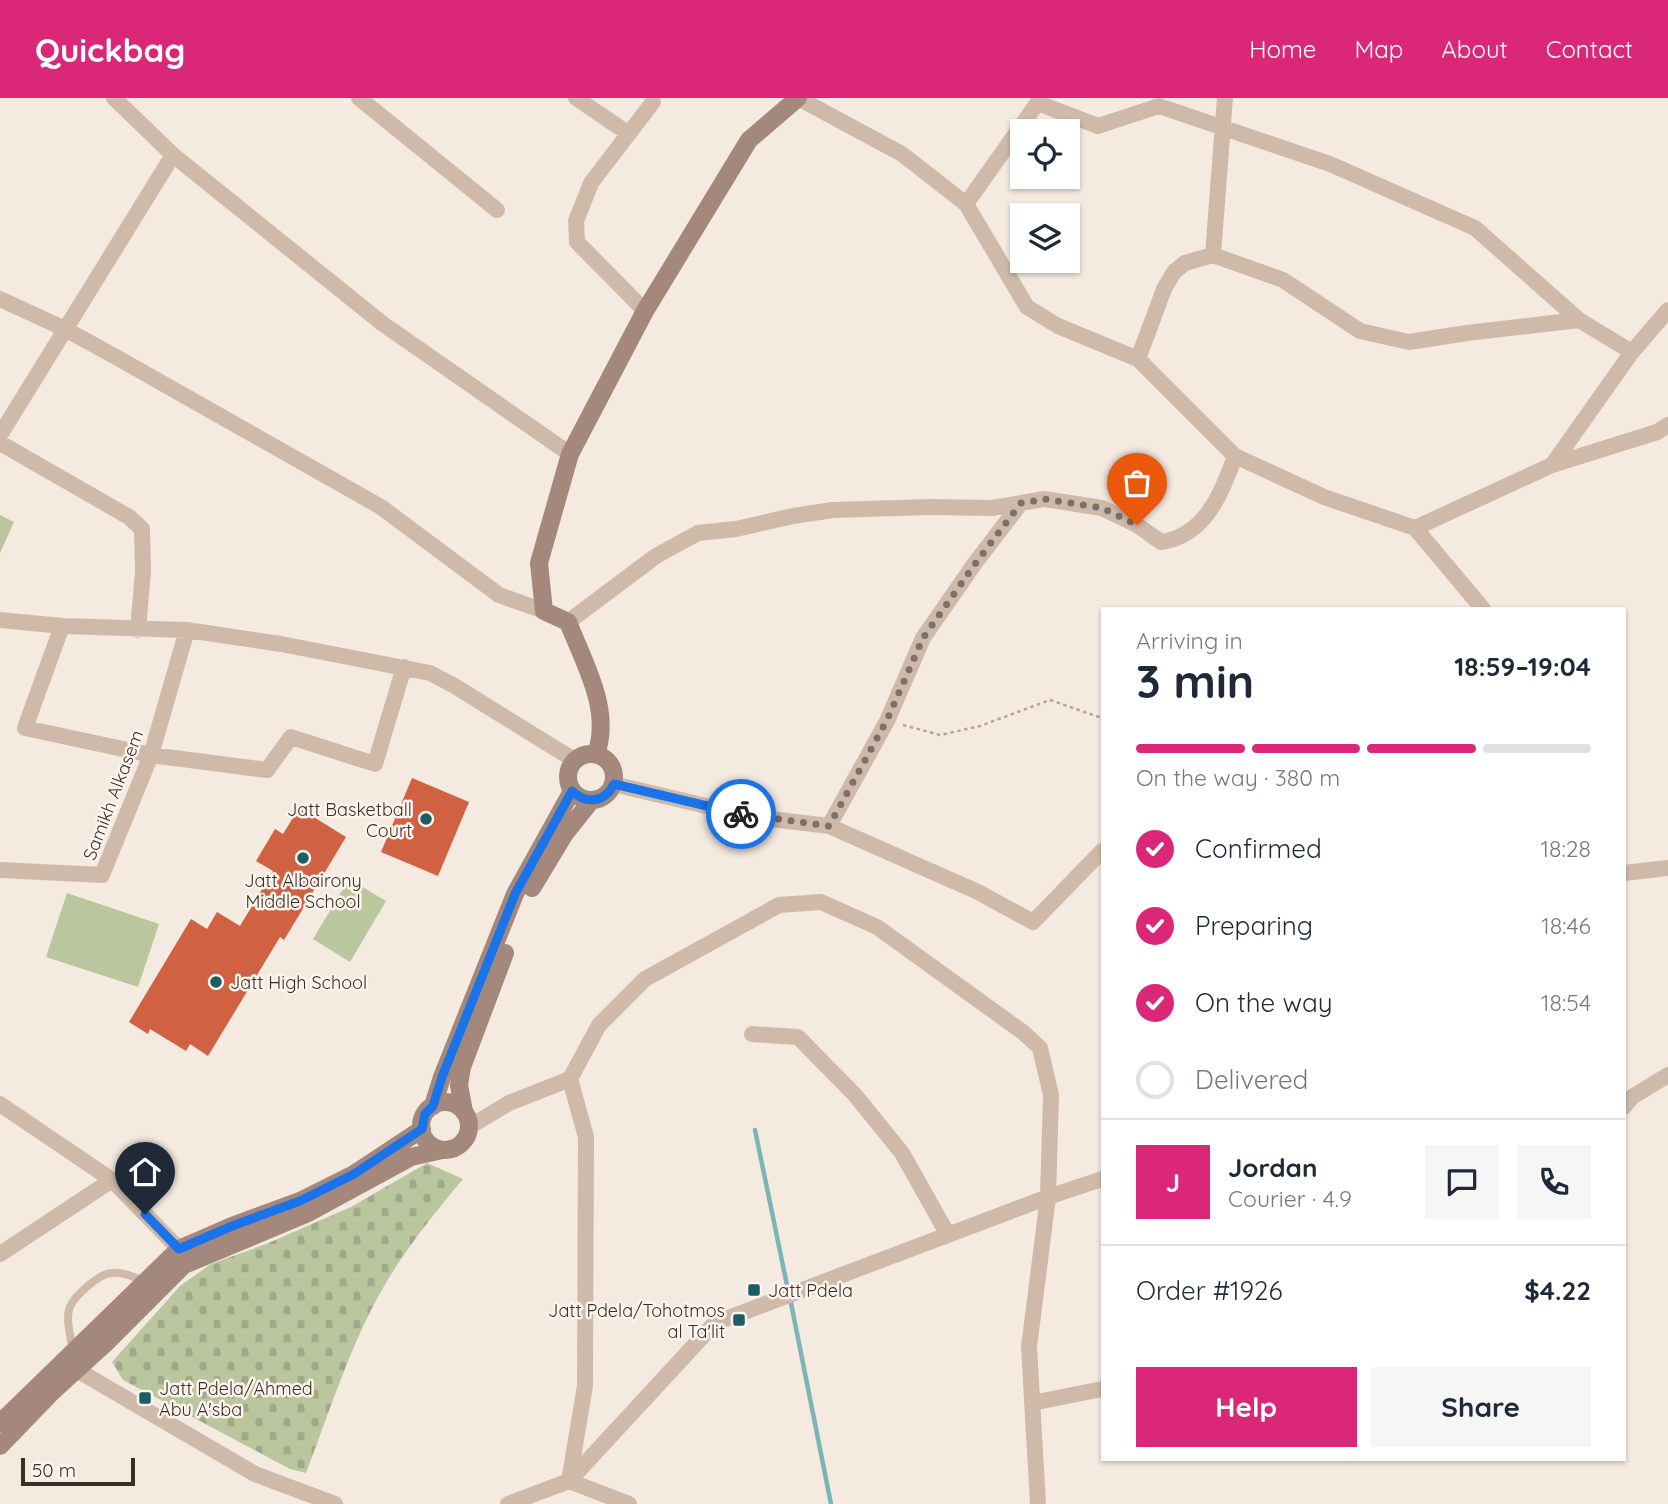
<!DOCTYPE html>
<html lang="en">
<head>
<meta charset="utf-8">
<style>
	:root { --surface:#fff; --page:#f6f6f7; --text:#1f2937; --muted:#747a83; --line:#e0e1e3; --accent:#db2777 }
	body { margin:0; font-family:Quicksand,sans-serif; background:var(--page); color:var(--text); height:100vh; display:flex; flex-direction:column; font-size:26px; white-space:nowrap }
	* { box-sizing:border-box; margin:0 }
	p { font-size:23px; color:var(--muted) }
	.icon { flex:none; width:38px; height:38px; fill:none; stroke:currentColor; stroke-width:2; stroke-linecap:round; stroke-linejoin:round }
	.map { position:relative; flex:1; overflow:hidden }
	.panel { position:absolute; left:1101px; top:509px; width:525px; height:854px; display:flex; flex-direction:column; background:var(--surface); border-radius:0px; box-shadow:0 2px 5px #0004 }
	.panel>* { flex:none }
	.tools { position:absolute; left:1010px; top:21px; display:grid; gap:14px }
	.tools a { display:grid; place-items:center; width:70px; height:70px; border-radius:0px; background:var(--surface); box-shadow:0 2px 5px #0004; font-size:35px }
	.scale { position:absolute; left:21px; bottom:18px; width:114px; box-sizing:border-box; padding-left:7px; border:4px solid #3c2f2a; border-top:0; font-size:19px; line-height:24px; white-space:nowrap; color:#3c2f2a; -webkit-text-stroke:5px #fcf4ed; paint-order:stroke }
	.pin { position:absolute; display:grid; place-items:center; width:60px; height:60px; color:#fff; margin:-72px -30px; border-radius:50% 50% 50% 0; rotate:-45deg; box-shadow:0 0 7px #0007 }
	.pin .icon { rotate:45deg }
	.courier { position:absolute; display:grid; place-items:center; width:70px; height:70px; margin:-35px; border:5px solid #1a73e8; border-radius:50%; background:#fff; color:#222; box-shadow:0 2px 9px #0007 }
	.head em { font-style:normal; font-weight:700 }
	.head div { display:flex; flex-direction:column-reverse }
	.head { display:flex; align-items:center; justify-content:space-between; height:119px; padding:0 35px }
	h1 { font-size:46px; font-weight:700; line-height:52px }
	.bar { display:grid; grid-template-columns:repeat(4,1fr); gap:10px 7px; align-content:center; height:84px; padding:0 35px }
	.bar i { height:9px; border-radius:5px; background:var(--line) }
	.bar .current { background:var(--accent) }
	.bar p { grid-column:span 4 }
	.line { display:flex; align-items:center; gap:18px; padding:0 35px; border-top:2px solid var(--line) }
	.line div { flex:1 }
	.round { display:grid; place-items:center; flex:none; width:74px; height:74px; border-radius:0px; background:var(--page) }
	ol { padding:0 35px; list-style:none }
	li { display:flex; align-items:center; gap:21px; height:77px }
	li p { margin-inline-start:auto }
	li .icon { padding:7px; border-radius:50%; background:var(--accent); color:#fff; stroke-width:4 }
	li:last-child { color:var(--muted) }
	li i { width:38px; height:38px; border:4px solid var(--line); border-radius:50% }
	.action { display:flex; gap:14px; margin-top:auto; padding:14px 35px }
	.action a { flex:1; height:80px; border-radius:0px; background:var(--accent); color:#fff; font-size:28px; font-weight:700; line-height:80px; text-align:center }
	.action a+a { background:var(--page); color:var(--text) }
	header { display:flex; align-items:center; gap:42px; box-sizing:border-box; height:98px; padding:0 35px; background:var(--accent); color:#fff }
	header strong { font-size:33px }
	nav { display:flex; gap:38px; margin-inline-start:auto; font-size:24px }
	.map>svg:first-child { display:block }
	.cemetery { fill:url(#cemetery-stones) }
	.pitch { fill:#bac69e }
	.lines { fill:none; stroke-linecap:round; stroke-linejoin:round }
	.stream { stroke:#7cb5b5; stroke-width:4.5 }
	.building { fill:#d06143 }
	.path { stroke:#bba394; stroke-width:2.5; stroke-dasharray:3.5 3.5; stroke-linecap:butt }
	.lane { stroke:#cfbaaa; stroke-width:8 }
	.street { stroke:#cfbaaa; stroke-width:16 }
	.secondary { stroke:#a3887b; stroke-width:18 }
	.done { stroke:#7d706a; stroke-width:7; stroke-dasharray:0 12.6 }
	.route { stroke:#1a73e8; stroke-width:9 }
	.poi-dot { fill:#1b5f62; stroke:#fcf4ed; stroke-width:2.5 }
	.labels { text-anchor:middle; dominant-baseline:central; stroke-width:5; stroke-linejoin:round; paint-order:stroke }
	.street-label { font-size:18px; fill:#3c2f2a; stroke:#fcf4ed }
	.poi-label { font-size:18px; fill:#3c2f2a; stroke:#fcf4ed; text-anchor:start }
</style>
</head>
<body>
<header>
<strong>Quickbag</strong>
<nav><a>Home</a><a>Map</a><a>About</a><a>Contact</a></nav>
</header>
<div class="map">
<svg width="1668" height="1406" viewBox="0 0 1668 1406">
	<defs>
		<pattern id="cemetery-stones" width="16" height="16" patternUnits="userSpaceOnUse" patternTransform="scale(1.75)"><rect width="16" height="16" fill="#bac69e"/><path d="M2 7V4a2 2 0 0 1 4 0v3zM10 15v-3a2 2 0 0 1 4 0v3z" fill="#a1aa88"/></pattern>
	</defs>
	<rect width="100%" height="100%" fill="#f5eae0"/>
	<path class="cemetery" d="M 427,1065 L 463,1081 C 434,1116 405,1151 383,1190 C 350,1247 330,1313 306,1375 L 290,1371 L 123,1282 L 112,1264 L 180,1188 L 211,1166 L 266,1146 L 351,1109 Z"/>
	<path class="pitch" d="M 0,417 L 14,424 L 0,455 Z
		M 349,781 L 386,803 L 350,864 L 313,841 Z
		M 67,795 L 159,826 L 138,889 L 46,859 Z"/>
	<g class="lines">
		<path class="stream" d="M 755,1032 L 788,1192
			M 790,1200 L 831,1406"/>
	</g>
	<path class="building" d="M 412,680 L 469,704 L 438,778 L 381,754 Z
		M 299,710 L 346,739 L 284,842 L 280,839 L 208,958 L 190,946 L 186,953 L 150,931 L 148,936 L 129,924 L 191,821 L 207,831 L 217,814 L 240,828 L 273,773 L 256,763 L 275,731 L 283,736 Z"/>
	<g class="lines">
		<path class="path" d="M 903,627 L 940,637 L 980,628 L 1050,602 L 1102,620"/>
		<path class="lane" d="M 73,1252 C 71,1240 65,1220 70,1209 C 75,1197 100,1175 112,1175 C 124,1174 134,1179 144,1183"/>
		<path class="street" d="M 114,0 L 173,57 L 383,226 L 570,356
			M 359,0 L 497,112
			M 576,0 L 629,36
			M 798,0 L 902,56 L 966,106 L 1027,209 L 1058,228 L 1138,261 L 1235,358 L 1324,399 L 1415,430
			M 1038,5 L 1098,28 L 1159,8 L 1330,66 L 1475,130 L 1579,222 L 1632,254
			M 966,106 L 1041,0
			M 1213,157 L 1225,0
			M 0,201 L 65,231 L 116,259 L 381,409 L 499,497 L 544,513
			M 645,213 L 577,144 L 576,123 L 591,85 L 653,4
			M 1138,261 L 1164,191 L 1174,174 L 1185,165 L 1213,157 L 1283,182 L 1360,233 L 1409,244 L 1467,235 L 1579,222
			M 0,337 L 173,57
			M 0,345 L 129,419 L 142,431 L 143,473 L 138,532
			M 1552,367 L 1657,334 L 1668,327
			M 1483,511 L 1415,430 L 1552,367 L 1632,254 L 1668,212
			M 0,522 L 62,528 L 187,532 L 281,546 L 430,575 L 453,587 L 574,662
			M 568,524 L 656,458 L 698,435 L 736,431 L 793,418 L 833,412 L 931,409 L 992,410 L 1044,401 L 1102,410 L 1137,427 L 1161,444 C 1205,438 1222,395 1235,358
			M 62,528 L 25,630 L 151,657 L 267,672 L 291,639 L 375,666 L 404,569
			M 613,686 L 753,719 L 829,728 L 978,794 L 1033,824 L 1102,753
			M 829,728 L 887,623 L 923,540 L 975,465 L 1021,405
			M 0,772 L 102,777 L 151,657 L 187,532
			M 1624,775 L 1668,770
			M 752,936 L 798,939 L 855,997 L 902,1055 L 948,1137
			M 570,981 L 586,1039 L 585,1288 L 569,1383 L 629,1406
			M 0,1006 L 112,1082 L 179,1151
			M 1624,1009 L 1632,999 L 1668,977
			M 469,1029 L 509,1005 L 570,981 L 599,927 L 645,881 L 779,807 L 821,804 L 877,829 L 1024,935 L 1040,950 L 1051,997 L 1048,1099 L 1029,1249 L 1038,1406
			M 0,1156 L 112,1082
			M 77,1272 L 255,1376 L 335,1406
			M 1032,1305 L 1102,1291
			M 508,1406 L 569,1383 L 715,1225 L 1048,1099 L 1102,1081"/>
		<path class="secondary" d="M568 679a23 23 0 1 1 46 0a23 23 0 1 1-46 0Z
			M 596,656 C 612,612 584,565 568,524 L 544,513 L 539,465 L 570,356 L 645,213 L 749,42 L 798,0
			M 532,790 L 564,737 L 591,703
			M421 1028a24 24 0 1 1 48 0a24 24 0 1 1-48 0Z
			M 433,1008 L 442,979 L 515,796 L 572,693
			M 464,1014 L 459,987 L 462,969 L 505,855
			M 0,1325 L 179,1151 L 232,1128 L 300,1103 L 354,1076 L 422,1031
			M 0,1348 L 53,1293 L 108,1243 L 184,1167 L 306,1116 L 411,1059 L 442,1052"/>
	</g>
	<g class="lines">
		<path class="done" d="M 741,716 L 829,728 L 887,622 L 923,540 L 975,466 L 1021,405 L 1045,401 L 1102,410 L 1137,427"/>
		<path class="route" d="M 145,1116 L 179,1151 L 232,1128 L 300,1103 L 354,1076 L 422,1031 L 425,1016 L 433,1008 L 442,979 L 515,796 L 572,693 C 587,707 605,704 614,686 L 741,716"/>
	</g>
	<g class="poi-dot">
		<circle cx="426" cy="721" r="7"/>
		<circle cx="303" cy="760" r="7"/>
		<circle cx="216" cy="884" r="7"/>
		<rect x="747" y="1185" width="14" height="14" rx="3.5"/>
		<rect x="732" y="1215" width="14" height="14" rx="3.5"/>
		<rect x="138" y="1293" width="14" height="14" rx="3.5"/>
	</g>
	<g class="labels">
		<g class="street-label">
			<text transform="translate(113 697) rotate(-69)">Samikh Alkasem</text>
		</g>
		<g class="poi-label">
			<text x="412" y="711" text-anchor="end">Jatt Basketball<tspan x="412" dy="21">Court</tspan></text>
			<text x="303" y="782" text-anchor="middle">Jatt Albairony<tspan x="303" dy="21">Middle School</tspan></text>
			<text x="230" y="884">Jatt High School</text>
			<text x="768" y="1192">Jatt Pdela</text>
			<text x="725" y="1212" text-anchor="end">Jatt Pdela/Tohotmos<tspan x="725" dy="21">al Ta'lit</tspan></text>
			<text x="159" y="1290">Jatt Pdela/Ahmed<tspan x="159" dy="21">Abu A'sba</tspan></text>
		</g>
	</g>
</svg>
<div class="tools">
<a><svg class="icon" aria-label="locate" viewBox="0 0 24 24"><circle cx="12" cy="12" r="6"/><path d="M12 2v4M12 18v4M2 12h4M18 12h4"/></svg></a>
<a><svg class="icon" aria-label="layers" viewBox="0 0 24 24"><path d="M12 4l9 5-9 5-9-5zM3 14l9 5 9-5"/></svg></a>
</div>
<div class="scale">50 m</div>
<div class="pin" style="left:1137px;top:427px;background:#ea580c"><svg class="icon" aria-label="bag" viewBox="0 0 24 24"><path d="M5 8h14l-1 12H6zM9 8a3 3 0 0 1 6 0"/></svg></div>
<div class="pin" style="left:145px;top:1116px;background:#1f2937"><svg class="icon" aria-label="home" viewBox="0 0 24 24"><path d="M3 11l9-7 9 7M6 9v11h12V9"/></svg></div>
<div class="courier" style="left:741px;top:716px"><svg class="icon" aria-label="bike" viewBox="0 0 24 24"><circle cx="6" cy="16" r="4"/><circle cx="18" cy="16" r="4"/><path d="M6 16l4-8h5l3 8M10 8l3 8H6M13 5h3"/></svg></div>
<section class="panel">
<div class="head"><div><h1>3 min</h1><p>Arriving in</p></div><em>18:59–19:04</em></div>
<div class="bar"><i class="current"></i><i class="current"></i><i class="current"></i><i></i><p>On the way · 380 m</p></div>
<ol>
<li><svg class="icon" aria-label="check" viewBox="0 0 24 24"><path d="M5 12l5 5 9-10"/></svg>Confirmed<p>18:28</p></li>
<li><svg class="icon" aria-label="check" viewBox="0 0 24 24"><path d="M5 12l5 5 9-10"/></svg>Preparing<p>18:46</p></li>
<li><svg class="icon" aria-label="check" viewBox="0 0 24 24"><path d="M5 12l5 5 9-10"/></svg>On the way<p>18:54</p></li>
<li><i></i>Delivered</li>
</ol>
<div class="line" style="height:126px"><b class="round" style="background:var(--accent);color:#fff">J</b><div><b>Jordan</b><p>Courier · 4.9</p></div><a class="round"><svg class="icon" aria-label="chat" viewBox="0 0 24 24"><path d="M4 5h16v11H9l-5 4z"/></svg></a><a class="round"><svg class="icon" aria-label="phone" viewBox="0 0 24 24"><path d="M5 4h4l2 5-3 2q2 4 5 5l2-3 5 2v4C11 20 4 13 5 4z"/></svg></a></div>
<div class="line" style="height:91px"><div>Order #1926</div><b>$4.22</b></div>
<div class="action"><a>Help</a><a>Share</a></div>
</section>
</div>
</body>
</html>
